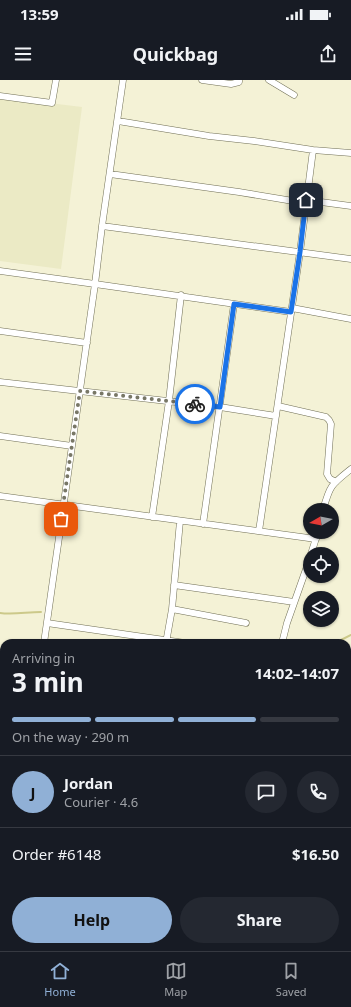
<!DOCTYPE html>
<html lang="en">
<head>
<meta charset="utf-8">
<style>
	:root { --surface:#171b24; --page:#242831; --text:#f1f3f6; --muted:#9ea1a6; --line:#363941; --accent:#90b0d6 }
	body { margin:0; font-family:"Noto Sans",sans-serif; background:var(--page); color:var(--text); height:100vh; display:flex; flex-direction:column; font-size:15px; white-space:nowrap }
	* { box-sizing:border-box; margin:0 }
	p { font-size:13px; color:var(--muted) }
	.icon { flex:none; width:22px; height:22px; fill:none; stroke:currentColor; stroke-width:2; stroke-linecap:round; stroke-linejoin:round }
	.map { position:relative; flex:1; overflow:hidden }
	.sheet { position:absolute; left:0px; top:559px; width:351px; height:312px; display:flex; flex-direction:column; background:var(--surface); border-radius:12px 12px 0 0; box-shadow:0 1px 3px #0004 }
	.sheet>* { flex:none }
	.needle { width:26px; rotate:261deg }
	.buttons { position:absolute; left:303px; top:423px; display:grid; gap:8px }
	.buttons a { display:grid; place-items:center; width:36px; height:36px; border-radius:50%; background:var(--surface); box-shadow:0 1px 3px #0004; font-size:20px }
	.pin { position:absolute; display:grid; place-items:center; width:34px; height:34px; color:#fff; margin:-17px; border-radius:8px; box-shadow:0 2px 6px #0006 }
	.courier { position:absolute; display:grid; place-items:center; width:40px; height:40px; margin:-20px; border:3px solid #1a73e8; border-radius:50%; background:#fff; color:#222; box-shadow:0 1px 5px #0007 }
	.summary em { font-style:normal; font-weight:700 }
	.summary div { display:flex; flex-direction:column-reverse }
	.summary { display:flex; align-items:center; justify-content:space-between; height:68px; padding:0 12px }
	h1 { font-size:26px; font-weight:700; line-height:30px }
	.bar { display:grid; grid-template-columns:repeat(4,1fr); gap:6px 4px; align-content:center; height:48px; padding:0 12px }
	.bar i { height:5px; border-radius:3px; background:var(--line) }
	.bar .current { background:var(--accent) }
	.bar p { grid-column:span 4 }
	.line { display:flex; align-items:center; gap:10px; padding:0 12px; border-top:1px solid var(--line) }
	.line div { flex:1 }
	.round { display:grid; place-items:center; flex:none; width:42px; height:42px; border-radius:21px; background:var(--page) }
	.cta { display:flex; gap:8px; margin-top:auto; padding:8px 12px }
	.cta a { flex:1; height:46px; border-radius:24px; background:var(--accent); color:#111; font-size:16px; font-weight:700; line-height:46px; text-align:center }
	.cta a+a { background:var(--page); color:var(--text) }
	.status { display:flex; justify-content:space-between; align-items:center; height:28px; padding:0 20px; background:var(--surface); direction:ltr }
	.status svg { height:11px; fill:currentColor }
	header { display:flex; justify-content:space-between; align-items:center; height:52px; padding:0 12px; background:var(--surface); font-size:18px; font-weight:700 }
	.tabs { display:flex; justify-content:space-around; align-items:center; height:56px; border-top:1px solid var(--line); background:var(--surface); font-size:11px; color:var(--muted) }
	.tabs a { display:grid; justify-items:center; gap:2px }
	.tabs .current { color:var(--accent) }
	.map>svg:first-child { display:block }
	.built { fill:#ebeac5 }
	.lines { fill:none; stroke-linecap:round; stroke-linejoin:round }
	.stream { stroke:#ccc98a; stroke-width:2 }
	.minor-casing { stroke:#706f55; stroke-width:7 }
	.minor { stroke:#fff; stroke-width:6 }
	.done { stroke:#787766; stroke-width:4; stroke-dasharray:0 7.2 }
	.route { stroke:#1a73e8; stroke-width:5 }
</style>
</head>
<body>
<div class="status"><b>13:59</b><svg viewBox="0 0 49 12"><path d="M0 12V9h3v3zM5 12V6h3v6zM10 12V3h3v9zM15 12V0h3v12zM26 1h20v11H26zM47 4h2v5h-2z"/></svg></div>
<header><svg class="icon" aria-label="menu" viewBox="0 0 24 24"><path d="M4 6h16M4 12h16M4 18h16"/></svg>Quickbag<svg class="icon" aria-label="share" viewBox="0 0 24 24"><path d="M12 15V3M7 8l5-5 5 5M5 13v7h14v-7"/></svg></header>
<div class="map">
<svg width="351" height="871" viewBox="0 0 351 871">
	<rect width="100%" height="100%" fill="#f4f2d6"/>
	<path class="built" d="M 0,17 L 82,27 L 61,189 L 0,181 Z
		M 16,867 L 86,867 L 49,871 L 15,871 Z"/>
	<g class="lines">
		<path class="stream" d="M 0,533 C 13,535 27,532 41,532
			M 340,563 L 341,560 L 351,555
			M 322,871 L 323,867"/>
		<defs>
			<path id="minor" d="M 123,0 L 102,146 L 95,204 L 291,232
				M 202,0 L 231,4 L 239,2 L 239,0
				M 269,0 L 294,15
				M 0,16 L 52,23 L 56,0
				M 118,41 L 209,56 L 254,61 L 313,70 L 351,73
				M 110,94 L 239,112 L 305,123
				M 306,120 L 351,126
				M 102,146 L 351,179
				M 0,191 L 95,204 L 44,563
				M 292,228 L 351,239
				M 0,251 L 87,263
				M 0,302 L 220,327 L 276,336
				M 278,326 L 326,337 L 329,340 L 331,344 L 327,394 L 330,399 L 336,402
				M 0,356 L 72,366
				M 0,416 L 316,459
				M 323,430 C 330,405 331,405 351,389
				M 152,437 L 169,321 L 181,215
				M 203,444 L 234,224
				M 259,451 L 300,172 L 313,70
				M 311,474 L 318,452
				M 174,505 L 294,522
				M 172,529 L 246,543
				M 47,543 L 185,563
				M 166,563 L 172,529 L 180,441
				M 282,563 L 287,543 L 310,478
				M 0,660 L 4,660
				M 140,867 L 140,871
				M 280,867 L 280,871
				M 4,871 L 5,867
				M 79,871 L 112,867
				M 176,871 L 204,867"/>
		</defs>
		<use href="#minor" class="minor-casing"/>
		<use href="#minor" class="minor"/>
	</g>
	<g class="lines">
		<path class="done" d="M 61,439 L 80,311 L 195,324"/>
		<path class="route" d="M 195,324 L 220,327 L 234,224 L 291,232 L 300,172 L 306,120"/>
	</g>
</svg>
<div class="buttons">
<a><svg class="needle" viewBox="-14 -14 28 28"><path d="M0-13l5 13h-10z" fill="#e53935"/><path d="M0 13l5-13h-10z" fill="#9ea1a6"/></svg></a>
<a><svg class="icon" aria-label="locate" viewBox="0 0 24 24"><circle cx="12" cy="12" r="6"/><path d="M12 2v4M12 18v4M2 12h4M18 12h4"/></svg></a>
<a><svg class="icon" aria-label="layers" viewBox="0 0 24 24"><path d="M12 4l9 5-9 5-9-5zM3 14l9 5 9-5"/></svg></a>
</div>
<div class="pin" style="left:61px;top:439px;background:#ea580c"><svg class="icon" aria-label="bag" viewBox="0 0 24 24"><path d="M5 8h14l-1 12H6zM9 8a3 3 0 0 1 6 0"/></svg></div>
<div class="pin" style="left:306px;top:120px;background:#1f2937"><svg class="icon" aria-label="home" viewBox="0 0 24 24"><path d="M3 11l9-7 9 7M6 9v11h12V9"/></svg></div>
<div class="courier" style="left:195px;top:324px"><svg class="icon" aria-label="bike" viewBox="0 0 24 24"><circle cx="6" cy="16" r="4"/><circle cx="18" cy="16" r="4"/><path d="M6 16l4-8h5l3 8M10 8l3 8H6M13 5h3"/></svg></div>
<section class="sheet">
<div class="summary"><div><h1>3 min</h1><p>Arriving in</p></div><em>14:02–14:07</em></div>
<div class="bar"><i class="current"></i><i class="current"></i><i class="current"></i><i></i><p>On the way · 290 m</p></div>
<div class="line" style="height:72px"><b class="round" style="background:var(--accent);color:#111">J</b><div><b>Jordan</b><p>Courier · 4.6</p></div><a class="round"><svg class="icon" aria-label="chat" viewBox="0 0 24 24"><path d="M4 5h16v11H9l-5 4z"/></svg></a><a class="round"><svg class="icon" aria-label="phone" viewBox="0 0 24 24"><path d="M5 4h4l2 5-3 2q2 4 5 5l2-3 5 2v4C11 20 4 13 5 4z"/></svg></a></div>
<div class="line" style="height:52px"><div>Order #6148</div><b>$16.50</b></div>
<div class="cta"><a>Help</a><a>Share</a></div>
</section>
</div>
<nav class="tabs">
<a class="current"><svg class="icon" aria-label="home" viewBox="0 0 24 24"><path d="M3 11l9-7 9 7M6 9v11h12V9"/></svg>Home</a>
<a><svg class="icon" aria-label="map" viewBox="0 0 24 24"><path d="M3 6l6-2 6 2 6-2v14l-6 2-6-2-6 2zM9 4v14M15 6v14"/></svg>Map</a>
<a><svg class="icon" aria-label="saved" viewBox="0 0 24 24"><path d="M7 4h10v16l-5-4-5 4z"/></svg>Saved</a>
</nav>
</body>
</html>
